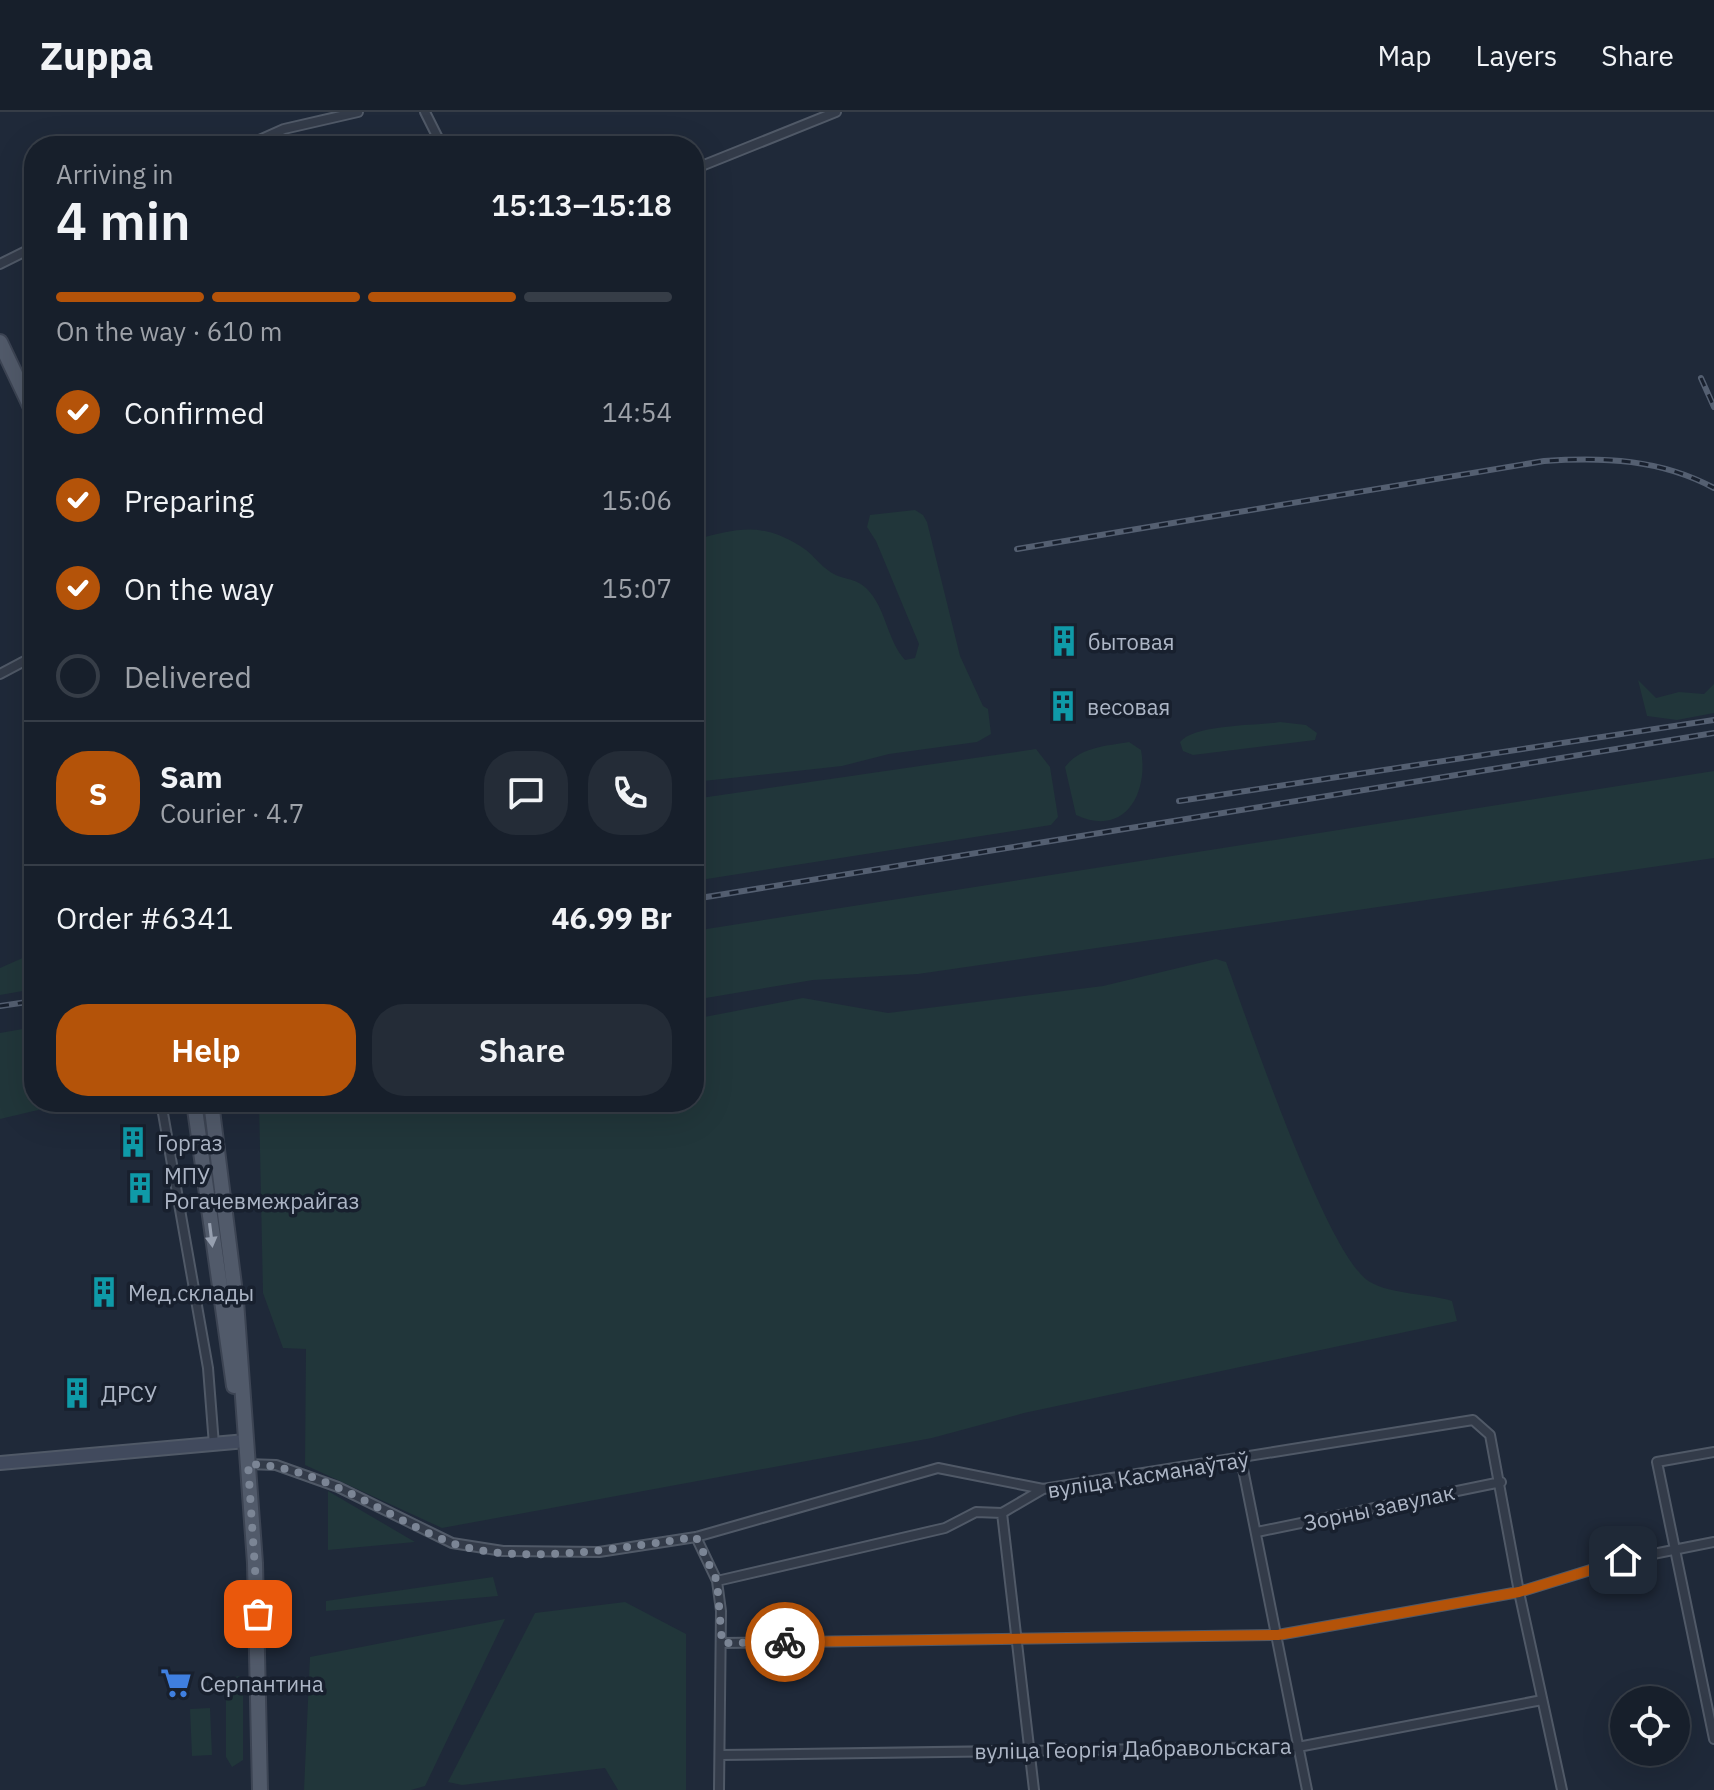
<!DOCTYPE html>
<html lang="en">
<head>
<meta charset="utf-8">
<style>
	:root { --surface:#171f2b; --page:#242c37; --text:#f1f3f6; --muted:#9ea2a9; --line:#363d47; --accent:#b45309 }
	body { margin:0; font-family:"IBM Plex Sans",sans-serif; background:var(--page); color:var(--text); height:100vh; display:flex; flex-direction:column; font-size:30px; white-space:nowrap }
	* { box-sizing:border-box; margin:0 }
	p { font-size:26px; color:var(--muted) }
	.icon { flex:none; width:44px; height:44px; fill:none; stroke:currentColor; stroke-width:2; stroke-linecap:round; stroke-linejoin:round }
	.map { position:relative; flex:1; overflow:hidden }
	.panel { position:absolute; left:24px; top:24px; width:680px; height:976px; display:flex; flex-direction:column; background:var(--surface); border-radius:32px; box-shadow:0 8px 32px #0002,0 0 0 2px var(--line) }
	.panel>* { flex:none }
	.tools { position:absolute; left:1610px; top:1574px; display:grid; gap:16px }
	.tools a { display:grid; place-items:center; width:80px; height:80px; border-radius:50%; background:var(--surface); box-shadow:0 8px 32px #0002,0 0 0 2px var(--line); font-size:40px }
	.pin { position:absolute; display:grid; place-items:center; width:68px; height:68px; color:#fff; margin:-34px; border-radius:16px; box-shadow:0 4px 12px #0006 }
	.courier { position:absolute; display:grid; place-items:center; width:80px; height:80px; margin:-40px; border:6px solid #b45309; border-radius:50%; background:#fff; color:#222; box-shadow:0 2px 10px #0007 }
	.overview em { font-style:normal; font-weight:600 }
	.overview div { display:flex; flex-direction:column-reverse }
	.overview { display:flex; align-items:center; justify-content:space-between; height:136px; padding:0 32px }
	h1 { font-size:52px; font-weight:600; line-height:60px }
	.bar { display:grid; grid-template-columns:repeat(4,1fr); gap:12px 8px; align-content:center; height:96px; padding:0 32px }
	.bar i { height:10px; border-radius:6px; background:var(--line) }
	.bar .selected { background:var(--accent) }
	.bar p { grid-column:span 4 }
	.line { display:flex; align-items:center; gap:20px; padding:0 32px; border-top:2px solid var(--line) }
	.line div { flex:1 }
	.round { display:grid; place-items:center; flex:none; width:84px; height:84px; border-radius:32px; background:var(--page) }
	ol { padding:0 32px; list-style:none }
	li { display:flex; align-items:center; gap:24px; height:88px }
	li p { margin-inline-start:auto }
	li .icon { padding:8px; border-radius:50%; background:var(--accent); color:#fff; stroke-width:4 }
	li:last-child { color:var(--muted) }
	li i { width:44px; height:44px; border:4px solid var(--line); border-radius:50% }
	.action { display:flex; gap:16px; margin-top:auto; padding:16px 32px }
	.action a { flex:1; height:92px; border-radius:32px; background:var(--accent); color:#fff; font-size:32px; font-weight:600; line-height:92px; text-align:center }
	.action a+a { background:var(--page); color:var(--text) }
	header { display:flex; align-items:center; gap:48px; box-sizing:border-box; height:112px; padding:0 40px; background:var(--surface); border-bottom:2px solid var(--line) }
	header strong { font-size:38px }
	nav { display:flex; gap:44px; margin-inline-start:auto; font-size:28px }
	.map>svg:first-child { display:block }
	.green { fill:#21363a }
	.lines { fill:none; stroke-linecap:round; stroke-linejoin:round }
	.street-casing { stroke:#505967; stroke-width:12 }
	.secondary-casing { stroke:#505967; stroke-width:16 }
	.primary-casing { stroke:#3c4453; stroke-width:18 }
	.street { stroke:#333b49; stroke-width:8 }
	.secondary { stroke:#414a5d; stroke-width:12 }
	.primary { stroke:#515a6a; stroke-width:14 }
	.rail-casing { stroke:#545f71; stroke-width:6 }
	.rail { stroke:#18202e; stroke-width:3; stroke-dasharray:9; stroke-linecap:butt }
	.oneway { fill:#969faf }
	.done { stroke:#7b8595; stroke-width:8; stroke-dasharray:0 14.4 }
	.route { stroke:#b45309; stroke-width:10 }
	.labels { text-anchor:middle; dominant-baseline:central; stroke-width:7; stroke-linejoin:round; paint-order:stroke }
	.poi-label { font-size:22px; fill:#adb6c6; stroke:#18202e; text-anchor:start }
	.street-label { font-size:22px; fill:#adb6c6; stroke:#18202e }
</style>
</head>
<body>
<header>
<strong>Zuppa</strong>
<nav><a>Map</a><a>Layers</a><a>Share</a></nav>
</header>
<div class="map">
<svg width="1714" height="1678" viewBox="0 0 1714 1678">
	<rect width="100%" height="100%" fill="#1f2939"/>
	<path class="green" d="M 915,398 L 923,403 L 927,410 L 960,544 L 983,594 L 988,597 L 991,622 L 977,630 L 889,642 L 842,654 L 694,670 L 694,428 C 740,416 763,409 806,438 C 814,444 820,453 829,459 C 840,468 856,465 867,477 C 886,496 887,528 905,548 L 915,546 L 919,532 L 876,429 L 867,415 L 870,403 Z
		M 1638,568 L 1656,586 L 1679,580 L 1704,582 L 1714,572 L 1714,601 L 1677,608 L 1647,604 Z
		M 1280,610 L 1306,613 L 1317,621 L 1315,628 L 1193,643 L 1183,639 L 1180,630 C 1195,612 1255,614 1280,610 Z
		M 1129,630 L 1141,638 C 1149,681 1125,726 1076,703 L 1065,655 C 1080,635 1106,634 1129,630 Z
		M 1036,637 L 1050,655 L 1058,705 L 1051,713 L 694,769 L 694,687 Z
		M 1714,659 L 1714,746 L 918,862 L 813,868 L 694,888 L 694,819 Z
		M 34,841 L 34,877 L 0,883 L 0,856 Z
		M 1216,847 L 1226,850 C 1247,907 1327,1145 1370,1170 C 1393,1183 1427,1181 1452,1189 L 1457,1209 L 1024,1301 L 932,1326 L 442,1416 L 305,1353 L 306,1237 L 283,1236 L 263,1181 L 259,990 L 694,990 L 694,907 L 803,886 L 888,901 L 1103,874 Z
		M 34,915 L 34,990 L 72,990 L 0,1007 L 0,921 Z
		M 328,1379 L 415,1430 L 328,1438 Z
		M 493,1465 L 498,1484 L 326,1499 L 326,1489 Z
		M 625,1490 L 686,1522 L 686,1678 L 618,1678 L 605,1656 L 462,1673 L 448,1670 L 535,1501 Z
		M 505,1507 L 425,1674 L 411,1678 L 304,1678 L 310,1545 Z
		M 239,1564 L 243,1569 L 243,1648 L 232,1655 L 226,1645 L 226,1575 L 231,1566 Z
		M 210,1596 L 212,1643 L 192,1644 L 190,1597 Z"/>
	<g class="lines">
		<defs>
			<path id="street" d="M 425,0 L 442,34
				M 246,34 L 284,17 L 358,0
				M 694,57 L 836,0
				M 0,152 L 34,135
				M 0,562 L 34,544
				M 161,990 L 208,1256 L 214,1333
				M 1714,1340 L 1657,1350 L 1714,1627
				M 1241,1347 L 1307,1678
				M 248,1352 L 276,1353 L 338,1375 L 452,1431 L 503,1439 L 599,1440 L 696,1425 L 938,1356 L 1043,1377
				M 1002,1401 L 1034,1678
				M 1257,1420 L 1501,1370
				M 696,1425 L 717,1469 L 721,1499 L 719,1678
				M 717,1469 L 945,1416 L 976,1400 L 1002,1401 L 1043,1377 L 1473,1308 L 1490,1323 L 1519,1480 L 1562,1678
				M 722,1531 L 1278,1523 L 1519,1480 L 1623,1448 L 1714,1430
				M 720,1643 L 1298,1635 L 1542,1588"/>
			<path id="secondary" d="M 0,1351 L 246,1329"/>
			<path id="primary" d="M 0,230 L 34,302
				M 194,990 L 234,1274
				M 211,990 L 236,1189 L 255,1451 L 260,1678"/>
		</defs>
		<use href="#street" class="street-casing"/>
		<use href="#secondary" class="secondary-casing"/>
		<use href="#primary" class="primary-casing"/>
		<use href="#street" class="street"/>
		<use href="#secondary" class="secondary"/>
		<use href="#primary" class="primary"/>
		<defs>
			<path id="rail" d="M 1701,266 L 1714,295
				M 1017,437 L 1544,349 C 1604,345 1660,347 1714,376
				M 1179,689 L 1714,608
				M 694,787 L 1714,621
				M 0,894 L 34,889"/>
		</defs>
		<use href="#rail" class="rail-casing"/>
		<use href="#rail" class="rail"/>
	</g>
	<defs><path id="oneway-solid" d="M-6-.8H1V-3.2L6.5 0L1 3.2V.8H-6Z" transform="scale(2)"/></defs>
	<use class="oneway" href="#oneway-solid" transform="translate(211 1123) rotate(83)"/>
	<g class="lines">
		<path class="done" d="M 258,1502 L 248,1352 C 323,1354 384,1405 452,1431 C 519,1455 627,1435 696,1425 L 717,1469 L 722,1531 L 785,1530"/>
		<path class="route" d="M 785,1530 L 1278,1523 L 1519,1480 L 1623,1448"/>
	</g>
	<defs>
		<symbol id="building-bare" viewBox="-9 -9 18 18"><path d="M-4-6H4V6H1V3H-1V6H-4ZM-2.5-4.3h1.7v1.8h-1.7ZM.8-4.3h1.7v1.8H.8ZM-2.5-1h1.7V.8h-1.7ZM.8-1h1.7V.8H.8Z" fill="#0f9aa8" stroke="#18202e" stroke-width="2.5" paint-order="stroke"/></symbol>
		<symbol id="supermarket-bare" viewBox="-9 -9 18 18"><path d="M-6-5.5h2.5l.6 2H6L4.5 2H-2.5L-4.4-4H-6ZM-1.5 3.2a1.3 1.3 0 1 0 .1 0ZM3 3.2a1.3 1.3 0 1 0 .1 0Z" fill="#3f7fe0" stroke="#18202e" stroke-width="2.5" paint-order="stroke"/></symbol>
	</defs>
	<g fill-rule="evenodd">
		<use href="#building-bare" x="1042" y="507" width="44" height="44"/>
		<use href="#building-bare" x="1041" y="572" width="44" height="44"/>
		<use href="#building-bare" x="111" y="1008" width="44" height="44"/>
		<use href="#building-bare" x="118" y="1054" width="44" height="44"/>
		<use href="#building-bare" x="82" y="1158" width="44" height="44"/>
		<use href="#building-bare" x="55" y="1259" width="44" height="44"/>
		<use href="#supermarket-bare" x="154" y="1549" width="44" height="44"/>
	</g>
	<g class="labels">
		<g class="poi-label">
			<text x="1088" y="529">бытовая</text>
			<text x="1087" y="594">весовая</text>
			<text x="157" y="1030">Горгаз</text>
			<text x="164" y="1063">МПУ<tspan x="164" dy="25">Рогачевмежрайгаз</tspan></text>
			<text x="128" y="1180">Мед.склады</text>
			<text x="101" y="1281">ДРСУ</text>
			<text x="200" y="1571">Серпантина</text>
		</g>
		<g class="street-label">
			<text transform="translate(1148 1362) rotate(-9)">вуліца Касманаўтаў</text>
			<text transform="translate(1379 1395) rotate(-12)">Зорны завулак</text>
			<text transform="translate(1133 1636) rotate(-1)">вуліца Георгія Дабравольскага</text>
		</g>
	</g>
</svg>
<div class="tools">
<a><svg class="icon" aria-label="locate" viewBox="0 0 24 24"><circle cx="12" cy="12" r="6"/><path d="M12 2v4M12 18v4M2 12h4M18 12h4"/></svg></a>
</div>
<div class="pin" style="left:258px;top:1502px;background:#ea580c"><svg class="icon" aria-label="bag" viewBox="0 0 24 24"><path d="M5 8h14l-1 12H6zM9 8a3 3 0 0 1 6 0"/></svg></div>
<div class="pin" style="left:1623px;top:1448px;background:#1f2937"><svg class="icon" aria-label="home" viewBox="0 0 24 24"><path d="M3 11l9-7 9 7M6 9v11h12V9"/></svg></div>
<div class="courier" style="left:785px;top:1530px"><svg class="icon" aria-label="bike" viewBox="0 0 24 24"><circle cx="6" cy="16" r="4"/><circle cx="18" cy="16" r="4"/><path d="M6 16l4-8h5l3 8M10 8l3 8H6M13 5h3"/></svg></div>
<section class="panel">
<div class="overview"><div><h1>4 min</h1><p>Arriving in</p></div><em>15:13–15:18</em></div>
<div class="bar"><i class="selected"></i><i class="selected"></i><i class="selected"></i><i></i><p>On the way · 610 m</p></div>
<ol>
<li><svg class="icon" aria-label="check" viewBox="0 0 24 24"><path d="M5 12l5 5 9-10"/></svg>Confirmed<p>14:54</p></li>
<li><svg class="icon" aria-label="check" viewBox="0 0 24 24"><path d="M5 12l5 5 9-10"/></svg>Preparing<p>15:06</p></li>
<li><svg class="icon" aria-label="check" viewBox="0 0 24 24"><path d="M5 12l5 5 9-10"/></svg>On the way<p>15:07</p></li>
<li><i></i>Delivered</li>
</ol>
<div class="line" style="height:144px"><b class="round" style="background:var(--accent);color:#fff">S</b><div><b>Sam</b><p>Courier · 4.7</p></div><a class="round"><svg class="icon" aria-label="chat" viewBox="0 0 24 24"><path d="M4 5h16v11H9l-5 4z"/></svg></a><a class="round"><svg class="icon" aria-label="phone" viewBox="0 0 24 24"><path d="M5 4h4l2 5-3 2q2 4 5 5l2-3 5 2v4C11 20 4 13 5 4z"/></svg></a></div>
<div class="line" style="height:104px"><div>Order #6341</div><b>46.99 Br</b></div>
<div class="action"><a>Help</a><a>Share</a></div>
</section>
</div>
</body>
</html>
